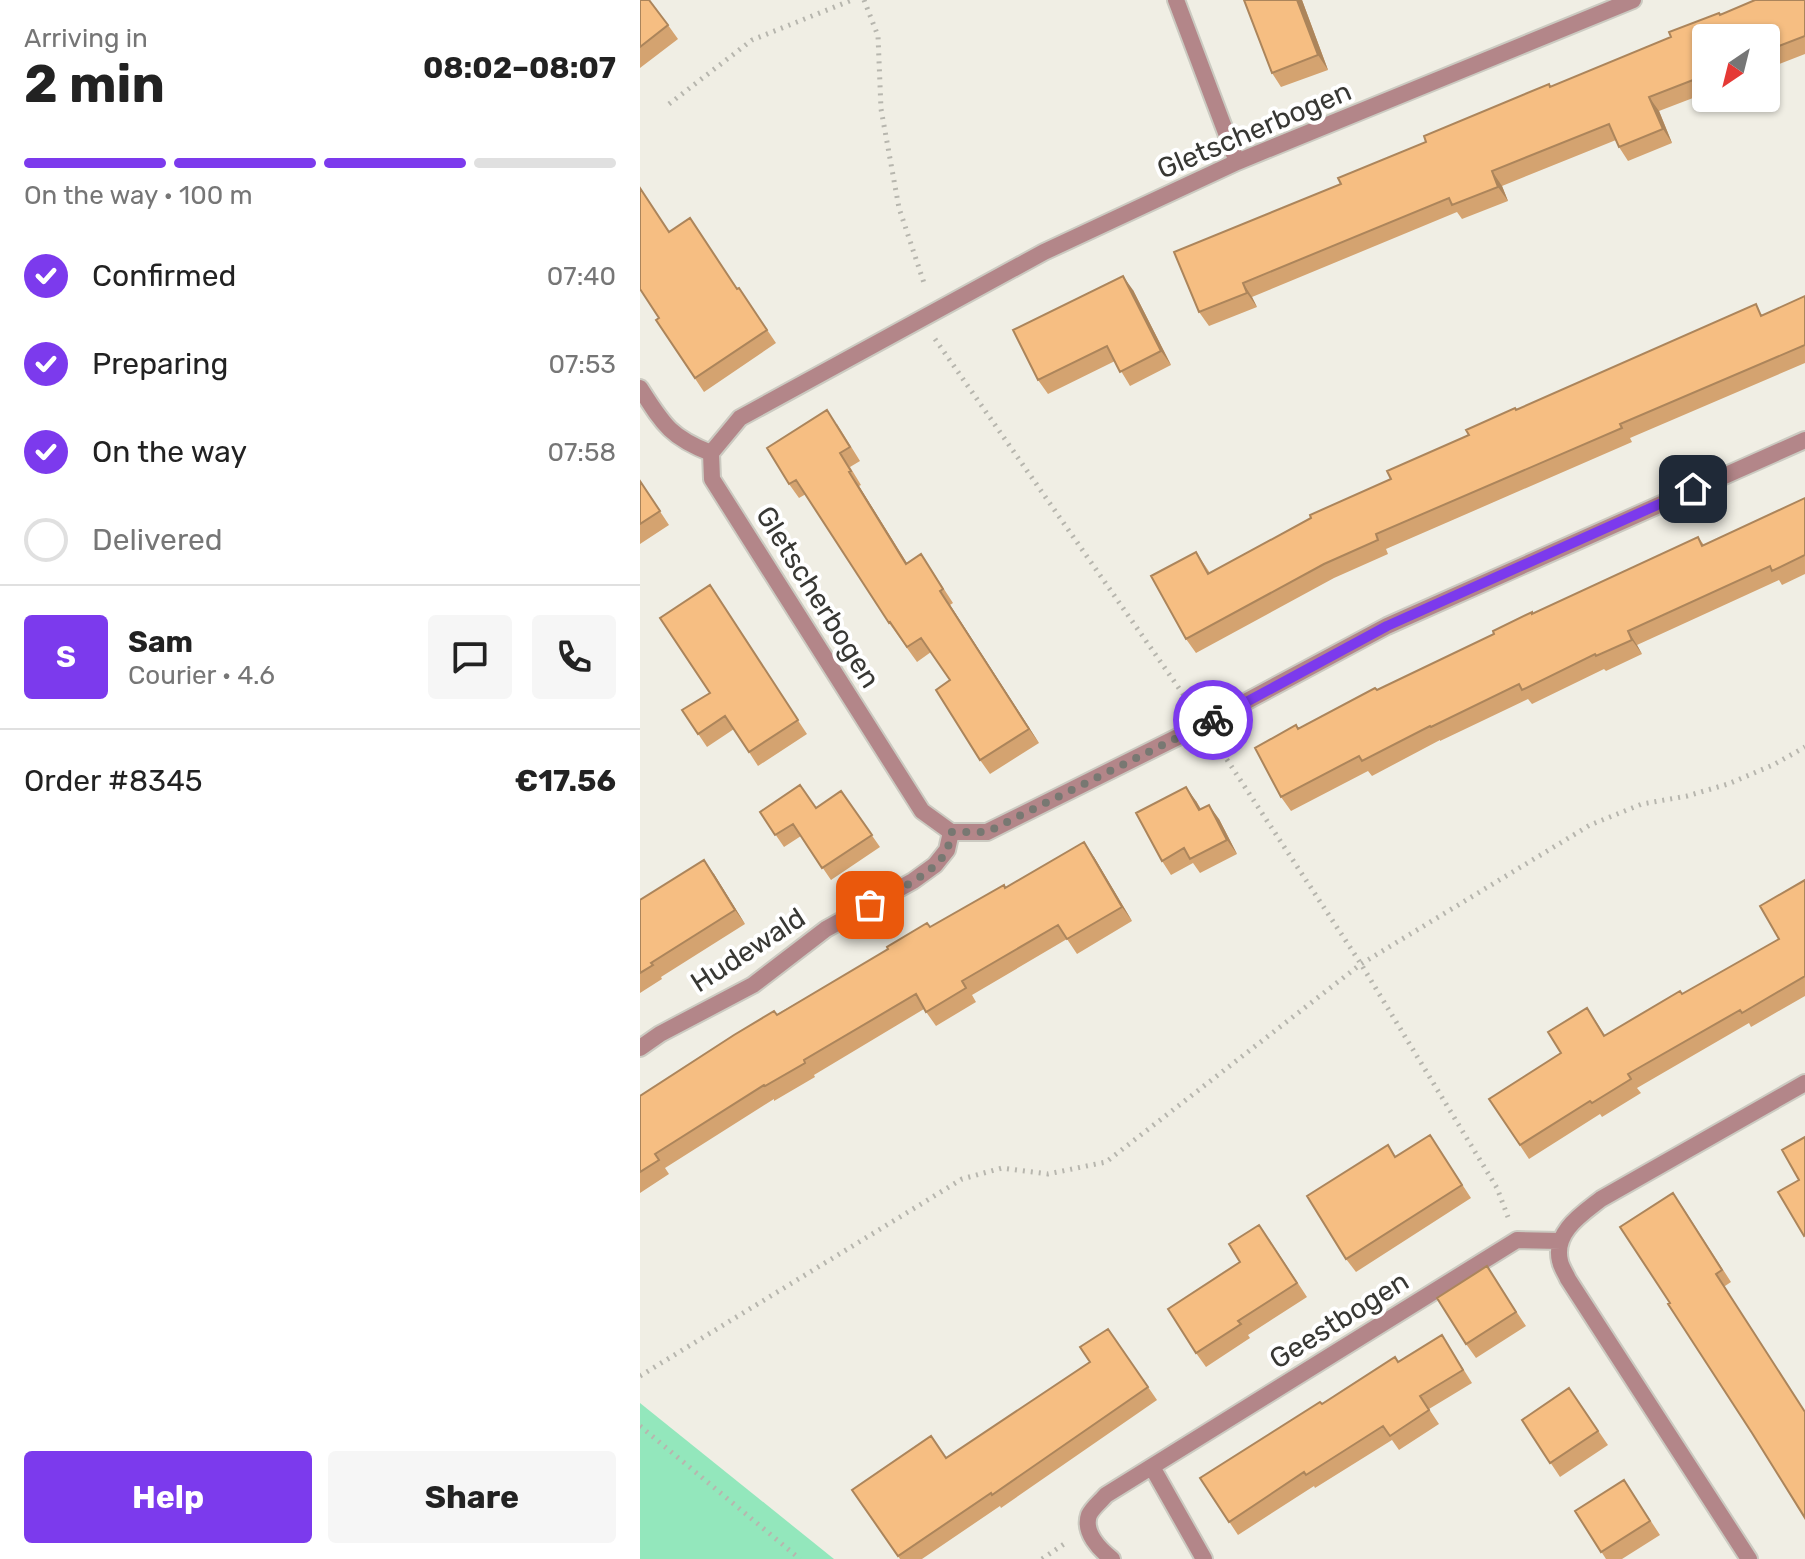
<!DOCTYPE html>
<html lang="en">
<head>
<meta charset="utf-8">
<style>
	:root { --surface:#fff; --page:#f6f6f6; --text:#222; --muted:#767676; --line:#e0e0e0; --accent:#7c3aed }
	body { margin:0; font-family:Rubik,sans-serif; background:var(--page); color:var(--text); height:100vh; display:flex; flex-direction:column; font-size:30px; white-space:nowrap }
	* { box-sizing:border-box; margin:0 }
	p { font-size:26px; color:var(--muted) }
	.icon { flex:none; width:44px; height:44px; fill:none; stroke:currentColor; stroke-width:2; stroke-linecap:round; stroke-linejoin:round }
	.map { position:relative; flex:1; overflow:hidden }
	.panel { display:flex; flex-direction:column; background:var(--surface); width:640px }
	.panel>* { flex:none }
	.needle { width:52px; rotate:215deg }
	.tools { position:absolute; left:1052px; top:24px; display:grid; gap:16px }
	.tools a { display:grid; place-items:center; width:88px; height:88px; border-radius:8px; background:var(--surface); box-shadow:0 2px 6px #0004; font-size:40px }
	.pin { position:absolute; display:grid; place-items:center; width:68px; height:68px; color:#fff; margin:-34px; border-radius:16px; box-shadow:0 4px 12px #0006 }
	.courier { position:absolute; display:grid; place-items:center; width:80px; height:80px; margin:-40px; border:6px solid #7c3aed; border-radius:50%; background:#fff; color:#222; box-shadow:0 2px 10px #0007 }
	.summary em { font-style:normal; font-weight:700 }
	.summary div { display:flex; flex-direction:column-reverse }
	.summary { display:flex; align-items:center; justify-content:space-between; height:136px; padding:0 24px }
	h1 { font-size:52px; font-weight:700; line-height:60px }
	.bar { display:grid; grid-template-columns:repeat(4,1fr); gap:12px 8px; align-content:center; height:96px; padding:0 24px }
	.bar i { height:10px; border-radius:6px; background:var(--line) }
	.bar .selected { background:var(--accent) }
	.bar p { grid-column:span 4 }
	.line { display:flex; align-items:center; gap:20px; padding:0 24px; border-top:2px solid var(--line) }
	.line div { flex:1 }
	.round { display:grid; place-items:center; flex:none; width:84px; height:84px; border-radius:8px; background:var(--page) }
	ol { padding:0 24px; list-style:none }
	li { display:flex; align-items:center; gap:24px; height:88px }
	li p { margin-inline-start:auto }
	li .icon { padding:8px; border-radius:50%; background:var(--accent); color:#fff; stroke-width:4 }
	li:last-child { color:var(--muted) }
	li i { width:44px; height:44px; border:4px solid var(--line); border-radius:50% }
	.action { display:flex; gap:16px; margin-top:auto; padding:16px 24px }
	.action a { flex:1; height:92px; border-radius:8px; background:var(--accent); color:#fff; font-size:32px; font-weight:700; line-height:92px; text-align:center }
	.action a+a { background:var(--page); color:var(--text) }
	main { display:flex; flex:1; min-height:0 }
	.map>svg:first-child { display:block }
	.green { fill:#93e7bc }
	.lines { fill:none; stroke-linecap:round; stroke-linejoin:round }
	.minor-casing { stroke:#cbcac1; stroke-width:20 }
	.path { stroke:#b7b6ae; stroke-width:5; stroke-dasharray:2 6; stroke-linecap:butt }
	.minor { stroke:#b38689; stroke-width:16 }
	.wall { fill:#d4a370 }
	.shaded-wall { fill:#ac855b }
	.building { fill:#f6be82; stroke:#ac855b; stroke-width:2 }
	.done { stroke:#787872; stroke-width:8; stroke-dasharray:0 14.4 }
	.route { stroke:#7c3aed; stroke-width:10 }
	.labels { text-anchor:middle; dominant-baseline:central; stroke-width:8; stroke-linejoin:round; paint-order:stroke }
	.street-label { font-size:28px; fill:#383834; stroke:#fff }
</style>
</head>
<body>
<main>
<section class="panel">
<div class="summary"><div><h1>2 min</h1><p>Arriving in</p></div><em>08:02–08:07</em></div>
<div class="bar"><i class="selected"></i><i class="selected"></i><i class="selected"></i><i></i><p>On the way · 100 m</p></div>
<ol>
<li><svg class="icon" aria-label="check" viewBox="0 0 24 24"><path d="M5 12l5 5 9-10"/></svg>Confirmed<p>07:40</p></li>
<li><svg class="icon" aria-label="check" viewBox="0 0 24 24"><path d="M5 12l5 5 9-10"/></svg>Preparing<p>07:53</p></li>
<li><svg class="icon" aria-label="check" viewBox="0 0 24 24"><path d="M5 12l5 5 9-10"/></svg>On the way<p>07:58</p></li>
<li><i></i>Delivered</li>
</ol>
<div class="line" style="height:144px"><b class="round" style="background:var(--accent);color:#fff">S</b><div><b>Sam</b><p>Courier · 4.6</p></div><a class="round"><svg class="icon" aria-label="chat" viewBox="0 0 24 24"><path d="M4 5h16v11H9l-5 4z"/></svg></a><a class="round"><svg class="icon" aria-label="phone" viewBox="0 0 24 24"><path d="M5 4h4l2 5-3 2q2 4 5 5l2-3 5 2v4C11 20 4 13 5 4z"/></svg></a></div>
<div class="line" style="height:104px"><div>Order #8345</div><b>€17.56</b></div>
<div class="action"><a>Help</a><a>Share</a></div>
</section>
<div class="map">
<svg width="1165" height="1559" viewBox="0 0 1165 1559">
	<rect width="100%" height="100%" fill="#f0eee4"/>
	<path class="green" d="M 0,1403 L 194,1559 L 0,1559 Z"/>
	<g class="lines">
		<defs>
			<path id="minor" d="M 536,0 L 597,162
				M 993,0 L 597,162 L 404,252 L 100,418 L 71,453 L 72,479 L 282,811 L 311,832 L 347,832 L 564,724 L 747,626 L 1165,440
				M 0,388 C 23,424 30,437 71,453
				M 0,1048 L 20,1034 L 113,985 L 186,929 L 273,881 L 295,865 L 307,850 L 311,832
				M 512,1467 L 564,1559
				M 472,1559 C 459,1549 443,1532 449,1515 C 452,1508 461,1501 466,1495 L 877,1240 L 921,1241
				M 1109,1559 L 928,1279 C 926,1274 921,1267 920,1261 C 913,1232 942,1214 961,1199 L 1165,1083"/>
		</defs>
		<use href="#minor" class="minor-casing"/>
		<path class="path" d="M 224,0 L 238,36 L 241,109 L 259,208 L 285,286
			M 29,104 L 112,40 L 212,0
			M 295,339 L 550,704
			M 578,746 L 721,964 L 857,1188 L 868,1217
			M 0,1376 L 322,1179 L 362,1168 L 408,1174 L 466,1162 L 721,964 L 950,825 L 1002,804 L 1047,796 L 1088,784 L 1133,765 L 1165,747
			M 0,1426 L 160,1559
			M 402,1559 L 427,1542"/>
		<use href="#minor" class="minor"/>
	</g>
	<path class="wall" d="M 0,0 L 28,25 L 38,39 L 0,68 Z
		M 662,0 L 688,70 L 641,87 L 632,73 Z
		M 1165,0 L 1165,54 L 1126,69 L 1126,38 L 1066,38 L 1066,93 L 1019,111 L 1032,143 L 988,161 L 979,147 L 976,140 L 862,186 L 868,201 L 822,219 L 817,212 L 612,297 L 617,307 L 569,326 L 559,312 L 701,184 L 786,142 L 910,87 L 1031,37 L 1080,14 Z
		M 29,232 L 97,289 L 99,288 L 136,343 L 64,392 L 16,320 L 19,318 Z
		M 493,290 L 531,365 L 490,386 L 475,361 L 408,394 L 398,380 Z
		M 1165,296 L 1165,363 L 990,438 L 992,442 L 746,549 L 748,554 L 694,578 L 556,653 L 546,639 L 556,552 L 570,573 L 751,479 L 829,435 L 876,410 L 1123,315 Z
		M 197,424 L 220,461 L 210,467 L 221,485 L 219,486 L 267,563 L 291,569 L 313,603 L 310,605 L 399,743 L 350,774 L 340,760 L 310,680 L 291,652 L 277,662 L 249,623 L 166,494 L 159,498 L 149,484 Z
		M 0,481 L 29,525 L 0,544 Z
		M 1165,498 L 1165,574 L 1142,585 L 1139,580 L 997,645 L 1002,654 L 966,671 L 964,669 L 892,704 L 888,699 L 800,741 L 800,740 L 732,776 L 728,771 L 651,811 L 641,797 L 659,728 L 854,634 L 893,614 L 1058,537 L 1064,545 Z
		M 70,585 L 111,647 L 110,648 L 167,734 L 118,766 L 94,729 L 67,747 L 42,710 L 70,693 Z
		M 201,791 L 240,847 L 191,880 L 161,836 L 144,847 L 120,812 L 176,808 Z
		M 556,801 L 561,809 L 579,819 L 597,854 L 560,873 L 553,863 L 531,875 L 522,861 Z
		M 454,857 L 492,921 L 437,954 L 427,939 L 332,995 L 336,1002 L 296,1026 L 284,1009 L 174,1075 L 175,1077 L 134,1101 L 134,1099 L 25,1168 L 29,1174 L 0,1193 L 0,1096 L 137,1014 L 290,927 L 366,888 Z
		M 74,874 L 105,924 L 21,977 L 22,979 L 0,993 L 0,900 Z
		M 1165,880 L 1165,996 L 1111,1027 L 1109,1023 L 997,1088 L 1001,1093 L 962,1117 L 960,1114 L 889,1159 L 849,1099 L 921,1053 L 947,1008 L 965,1035 L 1042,994 L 1139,939 Z
		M 790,1135 L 831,1198 L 716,1272 L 706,1259 L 756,1157 Z
		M 1042,1206 L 1091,1282 L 1085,1286 L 1030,1303 Z
		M 629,1239 L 667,1297 L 608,1335 L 610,1338 L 566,1367 L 556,1353 L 600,1262 Z
		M 856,1281 L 886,1326 L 836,1358 L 826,1344 Z
		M 468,1329 L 517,1400 L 361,1508 L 360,1506 L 282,1559 L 260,1559 L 212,1490 L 307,1458 L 450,1362 Z
		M 802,1335 L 832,1383 L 789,1409 L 799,1424 L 759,1450 L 752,1440 L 675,1488 L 674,1486 L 598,1535 L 560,1478 L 682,1404 L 758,1362 Z
		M 929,1388 L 968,1445 L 920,1477 L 882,1420 Z
		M 984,1480 L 1020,1535 L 982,1559 L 966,1559 L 935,1511 Z"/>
	<path class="shaded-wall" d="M 657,0 L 662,0 L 688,70 L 678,55 Z
		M 1009,97 L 1019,111 L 1032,143 L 1023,129 Z
		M 852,171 L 862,186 L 868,201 L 858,187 Z
		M 483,276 L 493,290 L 531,365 L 521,351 Z
		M 603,283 L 612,297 L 617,307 L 607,293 Z
		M 209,472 L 219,486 L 276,578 L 266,564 Z
		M 300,591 L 310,605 L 399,743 L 389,729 Z
		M 988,631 L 997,645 L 1002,654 L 992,640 Z
		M 546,787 L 556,801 L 569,824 L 559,810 Z
		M 569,805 L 579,819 L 597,854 L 587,840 Z
		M 444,842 L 454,857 L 492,921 L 482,907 Z
		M 64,860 L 74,874 L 105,924 L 95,910 Z"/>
	<path class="building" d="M 0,0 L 9,0 L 28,25 L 0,47 Z
		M 604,0 L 657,0 L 678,55 L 632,73 Z
		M 1115,0 L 1165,0 L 1165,36 L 1126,51 L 1126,38 L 1066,38 L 1066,75 L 1009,97 L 1023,129 L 979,147 L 969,124 L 852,171 L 858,187 L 812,205 L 809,198 L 603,283 L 607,293 L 559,312 L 534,252 L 701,184 L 698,178 L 786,142 L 784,136 L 909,84 L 910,87 L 1031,37 L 1029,32 L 1079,13 L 1080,15 Z
		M 0,188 L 29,232 L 50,218 L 97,289 L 99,288 L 127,330 L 55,378 L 16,320 L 19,318 L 0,289 Z
		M 483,276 L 521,351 L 480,372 L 467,346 L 398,380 L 373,330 Z
		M 1165,296 L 1165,345 L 980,424 L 982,428 L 736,534 L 738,540 L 684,564 L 546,639 L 511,576 L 556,552 L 568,574 L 671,518 L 670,515 L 751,479 L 747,471 L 829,435 L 826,430 L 875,408 L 876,410 L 1116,304 L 1121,316 Z
		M 187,410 L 210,447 L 200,453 L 211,471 L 209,472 L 266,564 L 281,554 L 303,589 L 300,591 L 389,729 L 340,760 L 296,690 L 310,680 L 281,638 L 267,647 L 250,622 L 249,623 L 156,480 L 149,484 L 127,448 Z
		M 0,481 L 20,511 L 0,524 Z
		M 1165,498 L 1165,555 L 1132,571 L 1130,566 L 988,631 L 992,640 L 956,656 L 955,654 L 882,690 L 879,684 L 791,727 L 790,726 L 722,761 L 719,756 L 641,797 L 615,748 L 656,725 L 658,729 L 735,688 L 737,690 L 854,634 L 853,631 L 892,612 L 892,614 L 1058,537 L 1062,546 Z
		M 70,585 L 158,720 L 109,752 L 85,716 L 58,734 L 42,710 L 70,693 L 20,618 Z
		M 160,785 L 176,808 L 201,791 L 232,835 L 182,868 L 153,824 L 135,835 L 120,812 Z
		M 546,787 L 559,810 L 569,805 L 587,840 L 550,859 L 544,848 L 522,861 L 496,813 Z
		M 444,842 L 482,907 L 427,939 L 418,925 L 322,981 L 326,988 L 286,1012 L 276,994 L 164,1060 L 165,1063 L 125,1086 L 124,1085 L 15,1154 L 19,1160 L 0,1172 L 0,1096 L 94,1035 L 134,1011 L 137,1015 L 248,949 L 247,947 L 287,923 L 290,927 L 364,885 L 365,888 Z
		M 64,860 L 95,910 L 11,963 L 13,965 L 0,973 L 0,900 Z
		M 1165,880 L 1165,976 L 1102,1013 L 1100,1010 L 988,1074 L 991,1079 L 952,1103 L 950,1101 L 880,1145 L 849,1099 L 921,1053 L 908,1032 L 947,1008 L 964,1036 L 1040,991 L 1042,994 L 1139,939 L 1120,906 Z
		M 790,1135 L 822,1185 L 706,1259 L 667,1196 L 748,1145 L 755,1157 Z
		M 1165,1137 L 1165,1235 L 1164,1236 L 1138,1192 L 1159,1180 L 1142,1150 Z
		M 1033,1193 L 1082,1270 L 1076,1274 L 1165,1412 L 1165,1518 L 1112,1433 L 1028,1304 L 1030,1303 L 980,1227 Z
		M 619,1225 L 657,1283 L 598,1321 L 601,1324 L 556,1353 L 528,1309 L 600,1262 L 589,1244 Z
		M 847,1266 L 876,1312 L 826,1344 L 797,1298 Z
		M 468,1329 L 508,1387 L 352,1495 L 351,1493 L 258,1556 L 212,1490 L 291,1436 L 306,1458 L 450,1362 L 440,1347 Z
		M 802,1335 L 823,1370 L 780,1396 L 789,1410 L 750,1436 L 743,1426 L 666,1475 L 664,1472 L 589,1522 L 560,1478 L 680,1402 L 682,1404 L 755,1357 L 758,1362 Z
		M 929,1388 L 958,1431 L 910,1463 L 882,1420 Z
		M 984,1480 L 1010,1521 L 961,1552 L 935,1511 Z"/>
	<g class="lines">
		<path class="done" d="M 230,905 C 253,892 294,875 307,850 C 309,845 310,837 311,832 L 347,832 L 573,720"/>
		<path class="route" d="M 573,720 L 747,626 L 1053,489"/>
	</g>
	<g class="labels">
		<g class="street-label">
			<text transform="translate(614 130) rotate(-23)">Gletscherbogen</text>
			<text transform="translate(178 597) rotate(58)">Gletscherbogen</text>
			<text transform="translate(108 950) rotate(-33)">Hudewald</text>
			<text transform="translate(699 1320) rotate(-32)">Geestbogen</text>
		</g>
	</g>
</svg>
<div class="tools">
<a><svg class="needle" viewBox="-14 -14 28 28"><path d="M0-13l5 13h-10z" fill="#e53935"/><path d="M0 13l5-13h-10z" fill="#767676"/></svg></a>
</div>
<div class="pin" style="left:230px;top:905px;background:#ea580c"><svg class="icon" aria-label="bag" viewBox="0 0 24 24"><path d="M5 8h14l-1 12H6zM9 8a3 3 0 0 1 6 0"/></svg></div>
<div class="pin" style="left:1053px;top:489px;background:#1f2937"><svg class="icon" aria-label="home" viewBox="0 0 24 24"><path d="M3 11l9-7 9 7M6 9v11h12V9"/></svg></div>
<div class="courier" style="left:573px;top:720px"><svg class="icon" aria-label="bike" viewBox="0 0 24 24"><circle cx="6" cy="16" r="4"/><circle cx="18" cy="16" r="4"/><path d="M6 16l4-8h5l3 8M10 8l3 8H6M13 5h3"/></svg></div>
</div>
</main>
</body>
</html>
